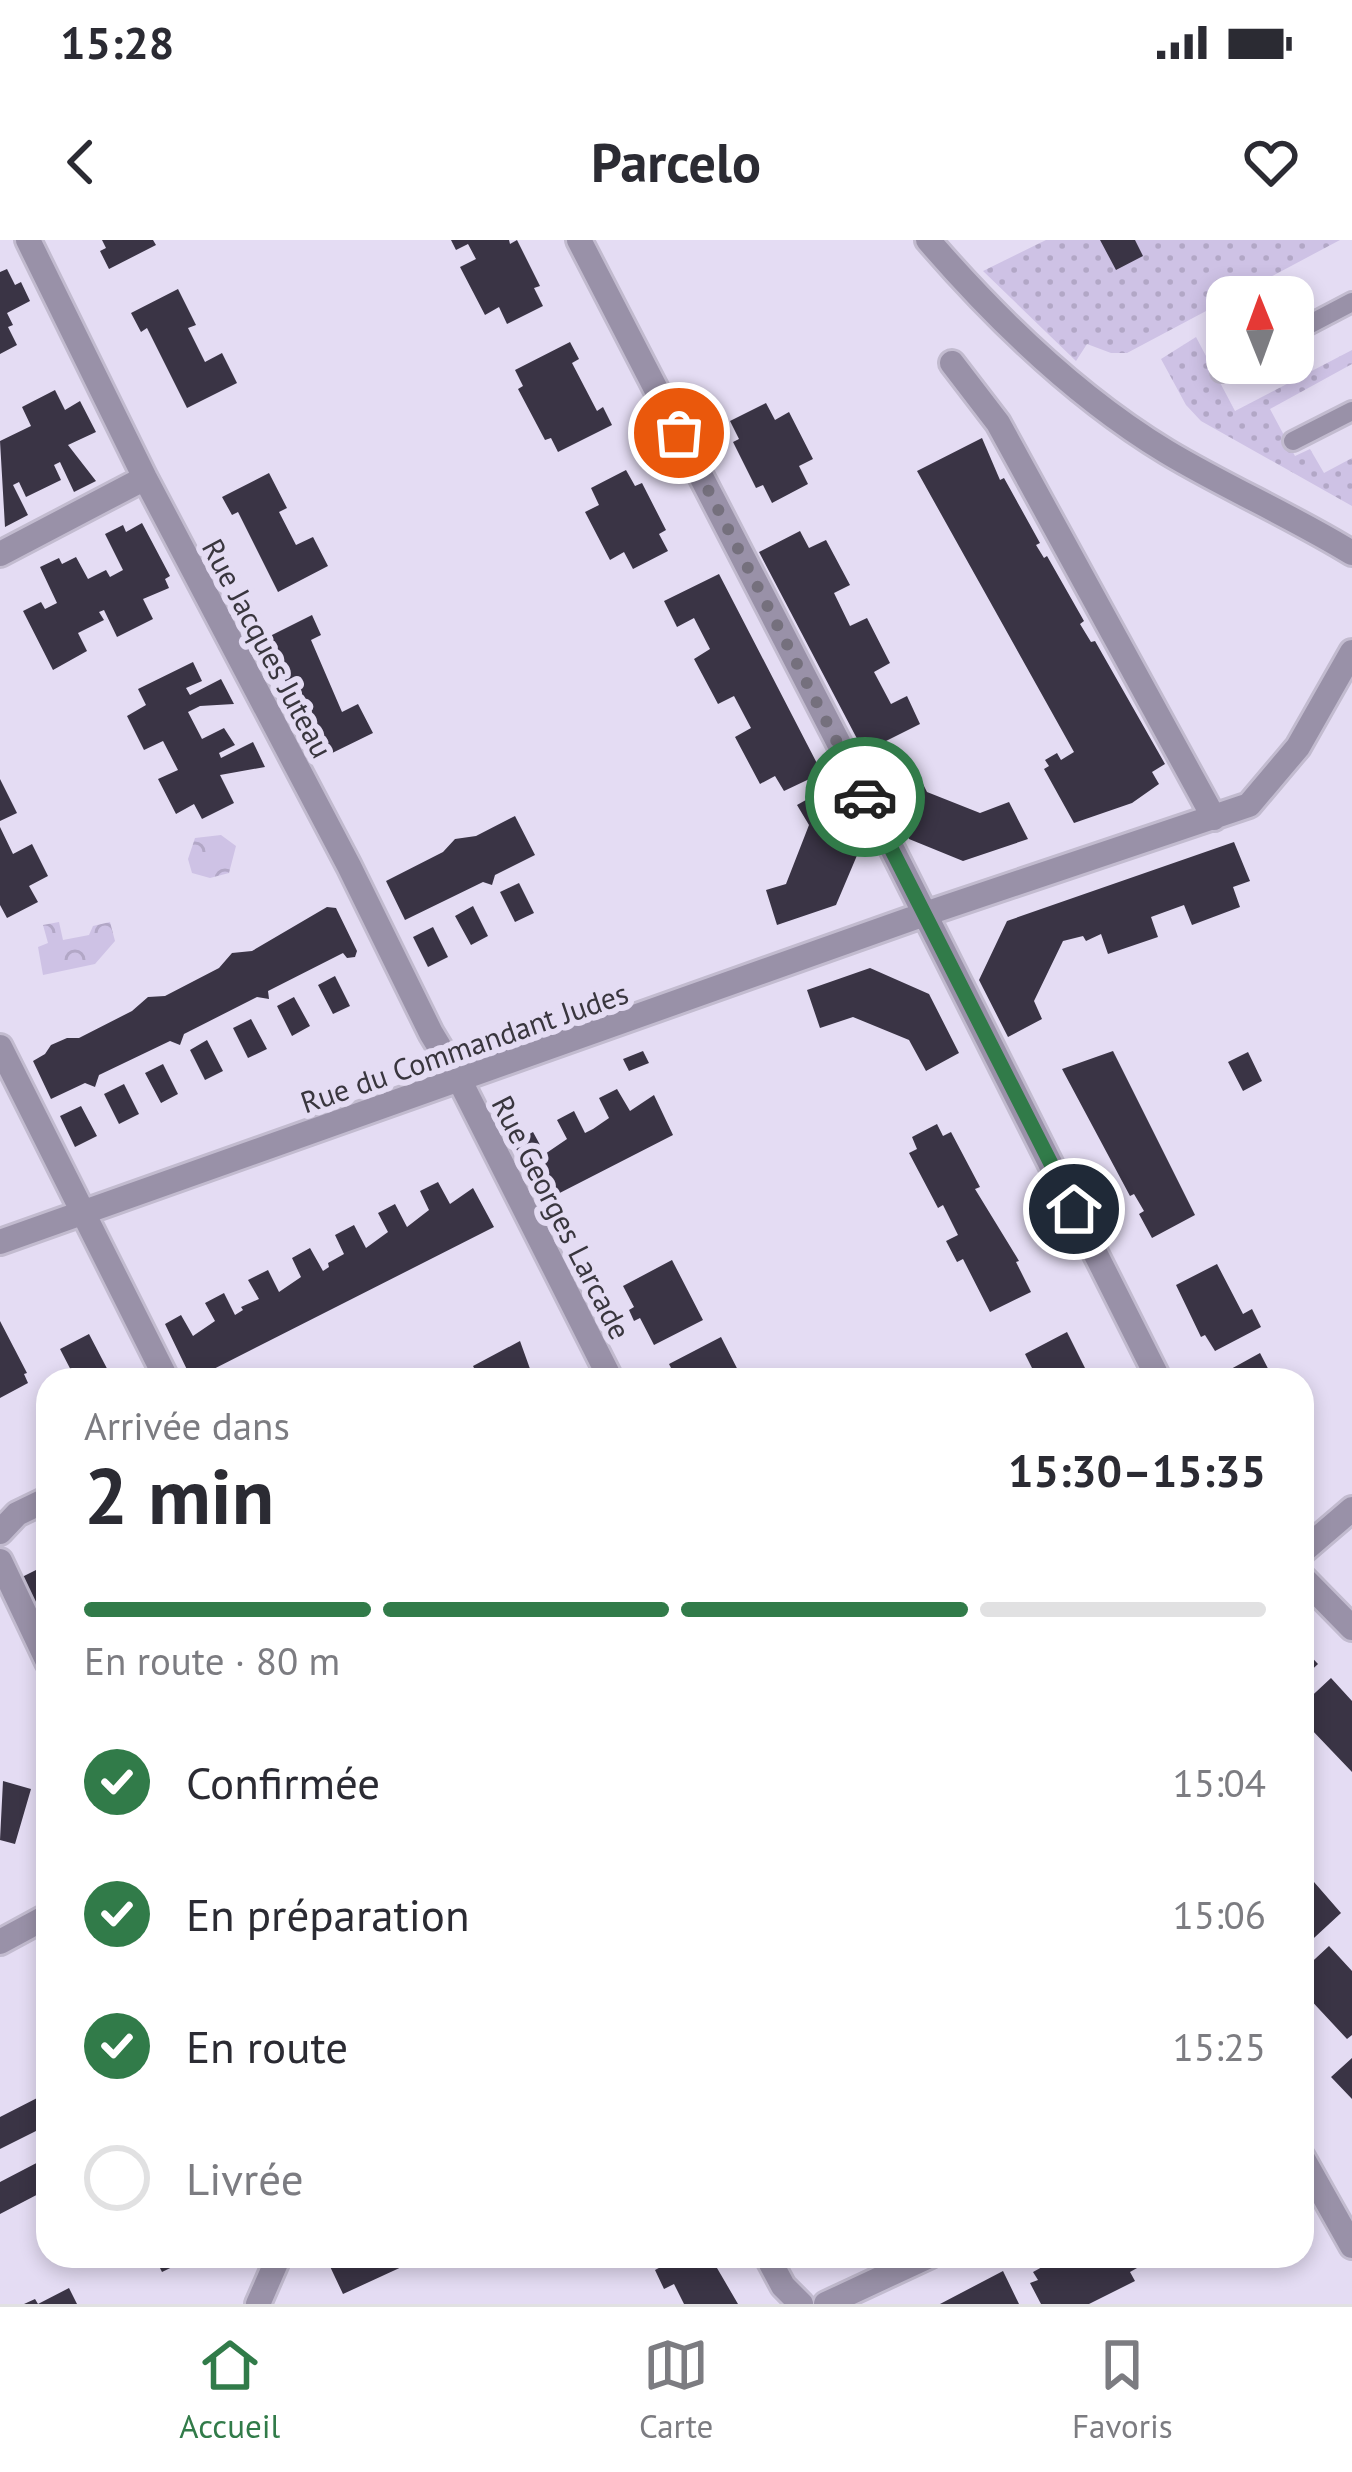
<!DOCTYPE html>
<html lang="fr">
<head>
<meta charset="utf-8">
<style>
	:root { --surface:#fff; --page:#f7f7f7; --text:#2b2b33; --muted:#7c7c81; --line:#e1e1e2; --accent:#317b49 }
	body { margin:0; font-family:"PT Sans",sans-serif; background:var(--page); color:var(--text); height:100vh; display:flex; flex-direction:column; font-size:45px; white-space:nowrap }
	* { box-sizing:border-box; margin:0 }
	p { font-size:39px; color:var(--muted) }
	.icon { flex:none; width:66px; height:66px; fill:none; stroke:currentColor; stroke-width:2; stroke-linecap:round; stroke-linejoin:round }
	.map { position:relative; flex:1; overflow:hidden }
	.details { position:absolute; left:36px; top:1128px; width:1278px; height:900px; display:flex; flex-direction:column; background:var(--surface); border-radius:36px; box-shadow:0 6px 18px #0003 }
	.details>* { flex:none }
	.needle { width:78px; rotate:359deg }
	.controls { position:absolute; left:1206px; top:36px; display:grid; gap:24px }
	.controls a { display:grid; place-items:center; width:108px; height:108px; border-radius:24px; background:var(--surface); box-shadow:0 6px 18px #0003; font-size:60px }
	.pin { position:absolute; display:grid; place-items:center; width:102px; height:102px; color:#fff; margin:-51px; border:6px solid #fff; border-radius:50%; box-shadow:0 3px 12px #0007 }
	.courier { position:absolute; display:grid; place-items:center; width:120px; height:120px; margin:-60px; border:9px solid #317b49; border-radius:50%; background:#fff; color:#222; box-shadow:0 3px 15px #0007 }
	.overview em { font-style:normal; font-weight:700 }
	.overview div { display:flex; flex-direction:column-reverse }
	.overview { display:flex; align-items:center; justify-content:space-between; height:204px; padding:0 48px }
	h1 { font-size:78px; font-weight:700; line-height:90px }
	.bar { display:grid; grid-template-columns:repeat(4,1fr); gap:18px 12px; align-content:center; height:144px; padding:0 48px }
	.bar i { height:15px; border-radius:9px; background:var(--line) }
	.bar .active { background:var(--accent) }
	.bar p { grid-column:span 4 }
	ol { padding:0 48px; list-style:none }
	li { display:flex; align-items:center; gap:36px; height:132px }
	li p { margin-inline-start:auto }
	li .icon { padding:12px; border-radius:50%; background:var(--accent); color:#fff; stroke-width:4 }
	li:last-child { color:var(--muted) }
	li i { width:66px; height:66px; border:6px solid var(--line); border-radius:50% }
	.status { display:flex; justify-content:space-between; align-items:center; height:84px; padding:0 60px; background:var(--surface); direction:ltr }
	.status svg { height:33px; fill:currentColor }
	header { display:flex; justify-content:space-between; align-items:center; height:156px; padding:0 48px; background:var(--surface); font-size:54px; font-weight:700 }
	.tabs { display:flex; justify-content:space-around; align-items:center; height:168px; border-top:3px solid var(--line); background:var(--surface); font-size:33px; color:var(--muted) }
	.tabs a { display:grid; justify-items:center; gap:6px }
	.tabs .active { color:var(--accent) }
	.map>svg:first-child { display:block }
	.grass { fill:url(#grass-dots) }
	.park { fill:url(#park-crowns) }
	.building { fill:#3a3445 }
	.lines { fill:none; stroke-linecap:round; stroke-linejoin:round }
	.service-casing { stroke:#c2bbcf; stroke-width:24 }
	.minor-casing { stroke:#c2bbcf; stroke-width:30 }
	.tertiary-casing { stroke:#c2bbcf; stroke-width:30 }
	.service { stroke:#9991a8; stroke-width:18 }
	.minor { stroke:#9991a8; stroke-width:24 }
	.tertiary { stroke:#9991a8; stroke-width:24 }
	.done { stroke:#75707d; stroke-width:12; stroke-dasharray:0 21.6 }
	.route { stroke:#317b49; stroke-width:15 }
	.labels { text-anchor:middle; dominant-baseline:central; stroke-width:12; stroke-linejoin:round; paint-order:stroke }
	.street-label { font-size:30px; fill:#39363e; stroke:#e4dcf3 }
</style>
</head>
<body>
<div class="status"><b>15:28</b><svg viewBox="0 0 49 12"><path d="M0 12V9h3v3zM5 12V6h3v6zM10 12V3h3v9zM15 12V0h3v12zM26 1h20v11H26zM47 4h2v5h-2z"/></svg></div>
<header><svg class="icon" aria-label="back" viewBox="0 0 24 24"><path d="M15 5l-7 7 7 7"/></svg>Parcelo<svg class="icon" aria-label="heart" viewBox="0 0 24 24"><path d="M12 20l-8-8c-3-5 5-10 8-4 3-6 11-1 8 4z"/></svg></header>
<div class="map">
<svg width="1352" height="2064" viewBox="0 0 1352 2064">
	<defs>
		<pattern id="grass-dots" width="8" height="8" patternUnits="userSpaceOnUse" patternTransform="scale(3)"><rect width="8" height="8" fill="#cec2e5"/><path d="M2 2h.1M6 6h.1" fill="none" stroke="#b2a7c6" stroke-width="1.8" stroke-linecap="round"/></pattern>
		<pattern id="park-crowns" width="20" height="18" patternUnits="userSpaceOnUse" patternTransform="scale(3)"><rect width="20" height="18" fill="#cec2e5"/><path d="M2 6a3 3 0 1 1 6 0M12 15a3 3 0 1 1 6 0" fill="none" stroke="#b2a7c6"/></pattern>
	</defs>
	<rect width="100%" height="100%" fill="#e4dcf3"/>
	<path class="grass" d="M 1046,0 L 1340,0 L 1127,113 L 1111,113 L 1087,104 L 1076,121 L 983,31 Z
		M 1196,97 L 1235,171 L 1352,110 L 1352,124 L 1270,169 L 1295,216 L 1310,209 L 1324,233 L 1352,218 L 1352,266 L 1201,181 L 1186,165 L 1161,119 Z"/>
	<path class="park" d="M 221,595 L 236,606 L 229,633 L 210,638 L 192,633 L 188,619 L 195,598 Z
		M 59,682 L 63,700 L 89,695 L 93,686 L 110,682 L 115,701 L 95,724 L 43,735 L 38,707 L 48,703 L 43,685 Z"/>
	<path class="building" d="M 102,0 L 153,0 L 156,5 L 109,29 L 100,11 L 106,8 Z
		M 451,0 L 509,0 L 510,4 L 517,0 L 540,46 L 534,48 L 543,66 L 507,84 L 499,67 L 485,75 L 460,27 L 476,19 L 468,4 L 456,10 Z
		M 1100,0 L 1135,0 L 1143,16 L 1116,30 Z
		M 7,29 L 15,45 L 21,42 L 30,61 L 7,73 L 13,85 L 8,87 L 17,105 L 0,114 L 0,32 Z
		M 178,49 L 196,85 L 188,88 L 205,122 L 222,113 L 237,143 L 187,168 L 147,88 L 141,92 L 131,73 Z
		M 570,102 L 579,119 L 572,123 L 597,171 L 603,167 L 612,185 L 558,212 L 551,198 L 545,200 L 518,149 L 523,146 L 515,130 Z
		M 55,150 L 65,170 L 80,161 L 96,192 L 68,205 L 96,241 L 74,252 L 60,222 L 54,225 L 61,240 L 26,257 L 19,242 L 13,245 L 28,275 L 5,287 L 0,201 L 31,186 L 22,167 Z
		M 766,163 L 775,180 L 789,172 L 813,219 L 799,226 L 808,244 L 772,263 L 763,245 L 756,248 L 733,202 L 739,199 L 730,181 Z
		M 982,198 L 1000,240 L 1004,238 L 1040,303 L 1036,305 L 1044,318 L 1047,316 L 1084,381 L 1080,384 L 1091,402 L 1095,401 L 1165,524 L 1152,532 L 1159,544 L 1132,563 L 1074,583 L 1044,529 L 1049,526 L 1045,520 L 1057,513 L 1061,520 L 1074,512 L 917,231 Z
		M 626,230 L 635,246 L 642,243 L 666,290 L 659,294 L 668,311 L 633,329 L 624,312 L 610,320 L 585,272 L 599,265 L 591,248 Z
		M 269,233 L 287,268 L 279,272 L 296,305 L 313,297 L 328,326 L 278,352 L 238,272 L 232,275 L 222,257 Z
		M 142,283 L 170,336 L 165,339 L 169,348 L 143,359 L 153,379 L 117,397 L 104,370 L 99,372 L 104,380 L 78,393 L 87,411 L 53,430 L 23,371 L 41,362 L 45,369 L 57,363 L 40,327 L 59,318 L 62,324 L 76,317 L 88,339 L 106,330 L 110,337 L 123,330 L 105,294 L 123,285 L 126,292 Z
		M 800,291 L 809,308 L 826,300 L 850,345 L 834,353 L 850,386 L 867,378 L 890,423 L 874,432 L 891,464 L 907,456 L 920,484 L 864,512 L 759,312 Z
		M 719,334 L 822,533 L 784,551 L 775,536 L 760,544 L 735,497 L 751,488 L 734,456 L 718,464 L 694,419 L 710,409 L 694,378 L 677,387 L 664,361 Z
		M 312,375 L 321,395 L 311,400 L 342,472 L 358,464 L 373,493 L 324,517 L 264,399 Z
		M 193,422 L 202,441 L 186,448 L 190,455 L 221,439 L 234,464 L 200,466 L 188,472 L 202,499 L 224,488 L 235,505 L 219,513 L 221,518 L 253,502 L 265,527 L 220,535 L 234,563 L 202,579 L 194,564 L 176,574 L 158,539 L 178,530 L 163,501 L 144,510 L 127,476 L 146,465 L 138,449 Z
		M 910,518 L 927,552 L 980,573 L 1009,562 L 1028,599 L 963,621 L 909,599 L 877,536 Z
		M 0,539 L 17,573 L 0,581 Z
		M 829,547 L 861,606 L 836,665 L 777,685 L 766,650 L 786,644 L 809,585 L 797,565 Z
		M 515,576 L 535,615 L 495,635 L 492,645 L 483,642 L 405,680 L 386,641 L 443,612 L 455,599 L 476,596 Z
		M 0,587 L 13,614 L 32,604 L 48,636 L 29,646 L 38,662 L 7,678 L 0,665 Z
		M 1234,602 L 1250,641 L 1233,647 L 1240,667 L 1192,685 L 1184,665 L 1151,677 L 1158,697 L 1108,714 L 1101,694 L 1086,701 L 1083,696 L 1063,701 L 1034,761 L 1042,779 L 1008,797 L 979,740 L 1007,681 Z
		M 519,643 L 534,673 L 515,682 L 500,652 Z
		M 473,666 L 488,696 L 471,705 L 455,676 Z
		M 327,667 L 336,668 L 357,711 L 355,717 L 347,718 L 343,713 L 268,751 L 269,759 L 257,757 L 184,794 L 180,805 L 170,801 L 99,835 L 95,847 L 85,843 L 51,859 L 33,821 L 45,814 L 51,805 L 67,798 L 79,798 L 132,771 L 148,757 L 165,756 L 219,728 L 232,713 L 252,711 Z
		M 433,687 L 448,717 L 428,727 L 413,697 Z
		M 870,728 L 929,754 L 959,813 L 926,831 L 909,800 L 853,777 L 820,788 L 807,750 Z
		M 335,736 L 350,766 L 333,774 L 318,745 Z
		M 294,757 L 310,786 L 292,796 L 277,766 Z
		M 251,779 L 267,809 L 248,818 L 233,788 Z
		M 207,800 L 223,831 L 205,840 L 190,810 Z
		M 643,811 L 649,823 L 629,831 L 623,819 Z
		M 1113,811 L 1195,975 L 1152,998 L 1139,974 L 1144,971 L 1134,954 L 1130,956 L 1062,829 Z
		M 1248,812 L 1262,841 L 1243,851 L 1228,822 Z
		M 163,824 L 178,854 L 161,863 L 145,833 Z
		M 124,844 L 139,874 L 119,884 L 104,854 Z
		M 617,849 L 630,871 L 654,855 L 673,895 L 544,961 L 513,903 L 533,892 L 545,914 L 567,899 L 557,880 L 574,871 L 585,893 L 593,889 L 609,878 L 599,858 Z
		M 81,866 L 97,896 L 75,907 L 60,876 Z
		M 937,884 L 943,896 L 951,892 L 980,947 L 975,949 L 1019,1021 L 1016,1022 L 1031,1052 L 990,1072 L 963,1019 L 957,1022 L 946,1001 L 958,995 L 943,965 L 938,968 L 909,913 L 917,909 L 912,897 Z
		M 438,942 L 450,964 L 473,948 L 494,987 L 192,1140 L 165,1084 L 181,1075 L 193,1096 L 215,1081 L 205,1063 L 224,1053 L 235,1075 L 243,1070 L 241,1067 L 259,1059 L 248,1040 L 268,1030 L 279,1052 L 301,1037 L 292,1018 L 310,1008 L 323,1031 L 329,1027 L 328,1023 L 344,1014 L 335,995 L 354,985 L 366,1008 L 388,992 L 378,973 L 395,964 L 407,987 L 429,970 L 420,951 Z
		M 672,1020 L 703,1080 L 654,1105 L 640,1078 L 634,1081 L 629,1070 L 634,1067 L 623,1046 Z
		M 1217,1024 L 1243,1074 L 1252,1069 L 1261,1087 L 1215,1111 L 1205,1095 L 1201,1097 L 1176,1045 Z
		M 0,1081 L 27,1133 L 24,1134 L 28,1143 L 0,1158 Z
		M 1067,1092 L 1091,1140 L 1038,1140 L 1025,1114 Z
		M 89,1094 L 113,1140 L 76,1140 L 60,1109 Z
		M 721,1097 L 743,1140 L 677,1140 L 669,1124 Z
		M 520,1101 L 534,1140 L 480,1140 L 473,1126 Z
		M 1260,1113 L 1274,1140 L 1223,1140 L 1220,1135 Z
		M 48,1324 L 48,1381 L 43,1384 L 20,1338 Z
		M 1302,1407 L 1318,1424 L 1302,1439 Z
		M 1331,1438 L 1352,1461 L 1352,1532 L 1310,1488 L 1305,1493 L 1302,1489 L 1302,1465 Z
		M 3,1541 L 31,1549 L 15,1604 L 0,1600 Z
		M 1302,1641 L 1308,1647 L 1314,1642 L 1341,1673 L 1302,1709 Z
		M 1329,1706 L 1352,1731 L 1352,1795 L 1347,1799 L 1306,1755 L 1302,1759 L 1302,1731 Z
		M 1352,1818 L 1352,1859 L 1331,1837 Z
		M 43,1855 L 48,1866 L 48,1885 L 0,1909 L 0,1877 Z
		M 48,1917 L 48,1949 L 0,1974 L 0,1942 Z
		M 154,2016 L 195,2016 L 162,2032 Z
		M 330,2016 L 417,2016 L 419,2019 L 343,2054 L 326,2018 Z
		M 682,2016 L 710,2016 L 738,2064 L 684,2064 L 674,2044 L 664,2049 L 655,2030 Z
		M 1052,2016 L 1130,2016 L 1137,2028 L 1130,2032 L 1135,2041 L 1089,2064 L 1041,2064 L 1030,2043 L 1038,2040 L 1033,2032 L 1055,2020 Z
		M 1003,2031 L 1019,2064 L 940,2064 Z
		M 69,2048 L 77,2064 L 24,2064 L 35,2059 L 38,2064 Z"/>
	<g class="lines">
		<defs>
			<path id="service" d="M 1293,93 L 1352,62
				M 1221,132 L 1237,123
				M 1293,201 L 1352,171"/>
			<path id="minor" d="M 28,0 L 145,238 L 349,626 L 431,793 L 460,841 L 611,1140
				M 579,0 L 849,523 L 1159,1140
				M 952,123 L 998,183 L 1214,578
				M 0,314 L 145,238
				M 0,807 L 167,1140
				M 0,1002 L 922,675 L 1249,565 L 1298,507 L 1352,412
				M 0,1292 L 17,1274 L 48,1259
				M 1302,1312 L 1352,1269
				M 0,1321 L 48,1422
				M 1302,1337 L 1352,1388
				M 0,1702 L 48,1676
				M 1302,1917 L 1352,2006
				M 767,2016 L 783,2046 L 801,2064
				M 258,2064 L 279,2016
				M 826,2064 L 929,2016"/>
			<path id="tertiary" d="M 928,0 C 997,80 1076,157 1167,212 C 1227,248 1292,276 1352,313"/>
		</defs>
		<use href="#service" class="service-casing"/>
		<use href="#minor" class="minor-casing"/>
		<use href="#tertiary" class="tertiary-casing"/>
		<use href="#service" class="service"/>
		<use href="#minor" class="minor"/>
		<use href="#tertiary" class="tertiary"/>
	</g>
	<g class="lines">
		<path class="done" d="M 679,193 L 865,557"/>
		<path class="route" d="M 865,557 L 1074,969"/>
	</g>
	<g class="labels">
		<g class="street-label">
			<text transform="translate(268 408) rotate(62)">Rue Jacques Juteau</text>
			<text transform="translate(464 807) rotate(-19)">Rue du Commandant Judes</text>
			<text transform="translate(562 977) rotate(63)">Rue Georges Larcade</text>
		</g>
	</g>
</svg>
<div class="controls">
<a><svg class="needle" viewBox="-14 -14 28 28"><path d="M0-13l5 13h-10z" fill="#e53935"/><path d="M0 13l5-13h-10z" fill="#7c7c81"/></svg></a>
</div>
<div class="pin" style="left:679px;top:193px;background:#ea580c"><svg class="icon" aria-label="bag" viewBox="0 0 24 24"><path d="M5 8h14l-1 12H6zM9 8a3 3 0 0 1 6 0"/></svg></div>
<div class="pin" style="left:1074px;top:969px;background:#1f2937"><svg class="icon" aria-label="home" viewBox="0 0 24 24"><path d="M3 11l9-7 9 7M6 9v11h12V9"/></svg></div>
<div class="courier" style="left:865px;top:557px"><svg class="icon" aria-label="car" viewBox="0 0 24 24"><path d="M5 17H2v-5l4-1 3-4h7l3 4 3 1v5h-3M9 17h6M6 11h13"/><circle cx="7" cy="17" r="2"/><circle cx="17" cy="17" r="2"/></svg></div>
<section class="details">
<div class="overview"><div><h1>2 min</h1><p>Arrivée dans</p></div><em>15:30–15:35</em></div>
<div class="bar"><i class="active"></i><i class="active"></i><i class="active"></i><i></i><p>En route · 80 m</p></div>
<ol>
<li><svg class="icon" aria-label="check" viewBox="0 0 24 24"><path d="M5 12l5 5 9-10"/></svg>Confirmée<p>15:04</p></li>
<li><svg class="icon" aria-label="check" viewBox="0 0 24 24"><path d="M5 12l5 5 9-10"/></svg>En préparation<p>15:06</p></li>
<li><svg class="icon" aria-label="check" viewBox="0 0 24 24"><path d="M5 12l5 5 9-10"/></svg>En route<p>15:25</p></li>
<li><i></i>Livrée</li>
</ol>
</section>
</div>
<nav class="tabs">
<a class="active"><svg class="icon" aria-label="home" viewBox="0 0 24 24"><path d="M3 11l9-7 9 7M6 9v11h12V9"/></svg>Accueil</a>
<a><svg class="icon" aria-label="map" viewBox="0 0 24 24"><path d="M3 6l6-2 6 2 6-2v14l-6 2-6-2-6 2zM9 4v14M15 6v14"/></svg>Carte</a>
<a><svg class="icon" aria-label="saved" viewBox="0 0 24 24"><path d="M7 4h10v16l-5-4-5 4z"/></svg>Favoris</a>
</nav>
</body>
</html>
